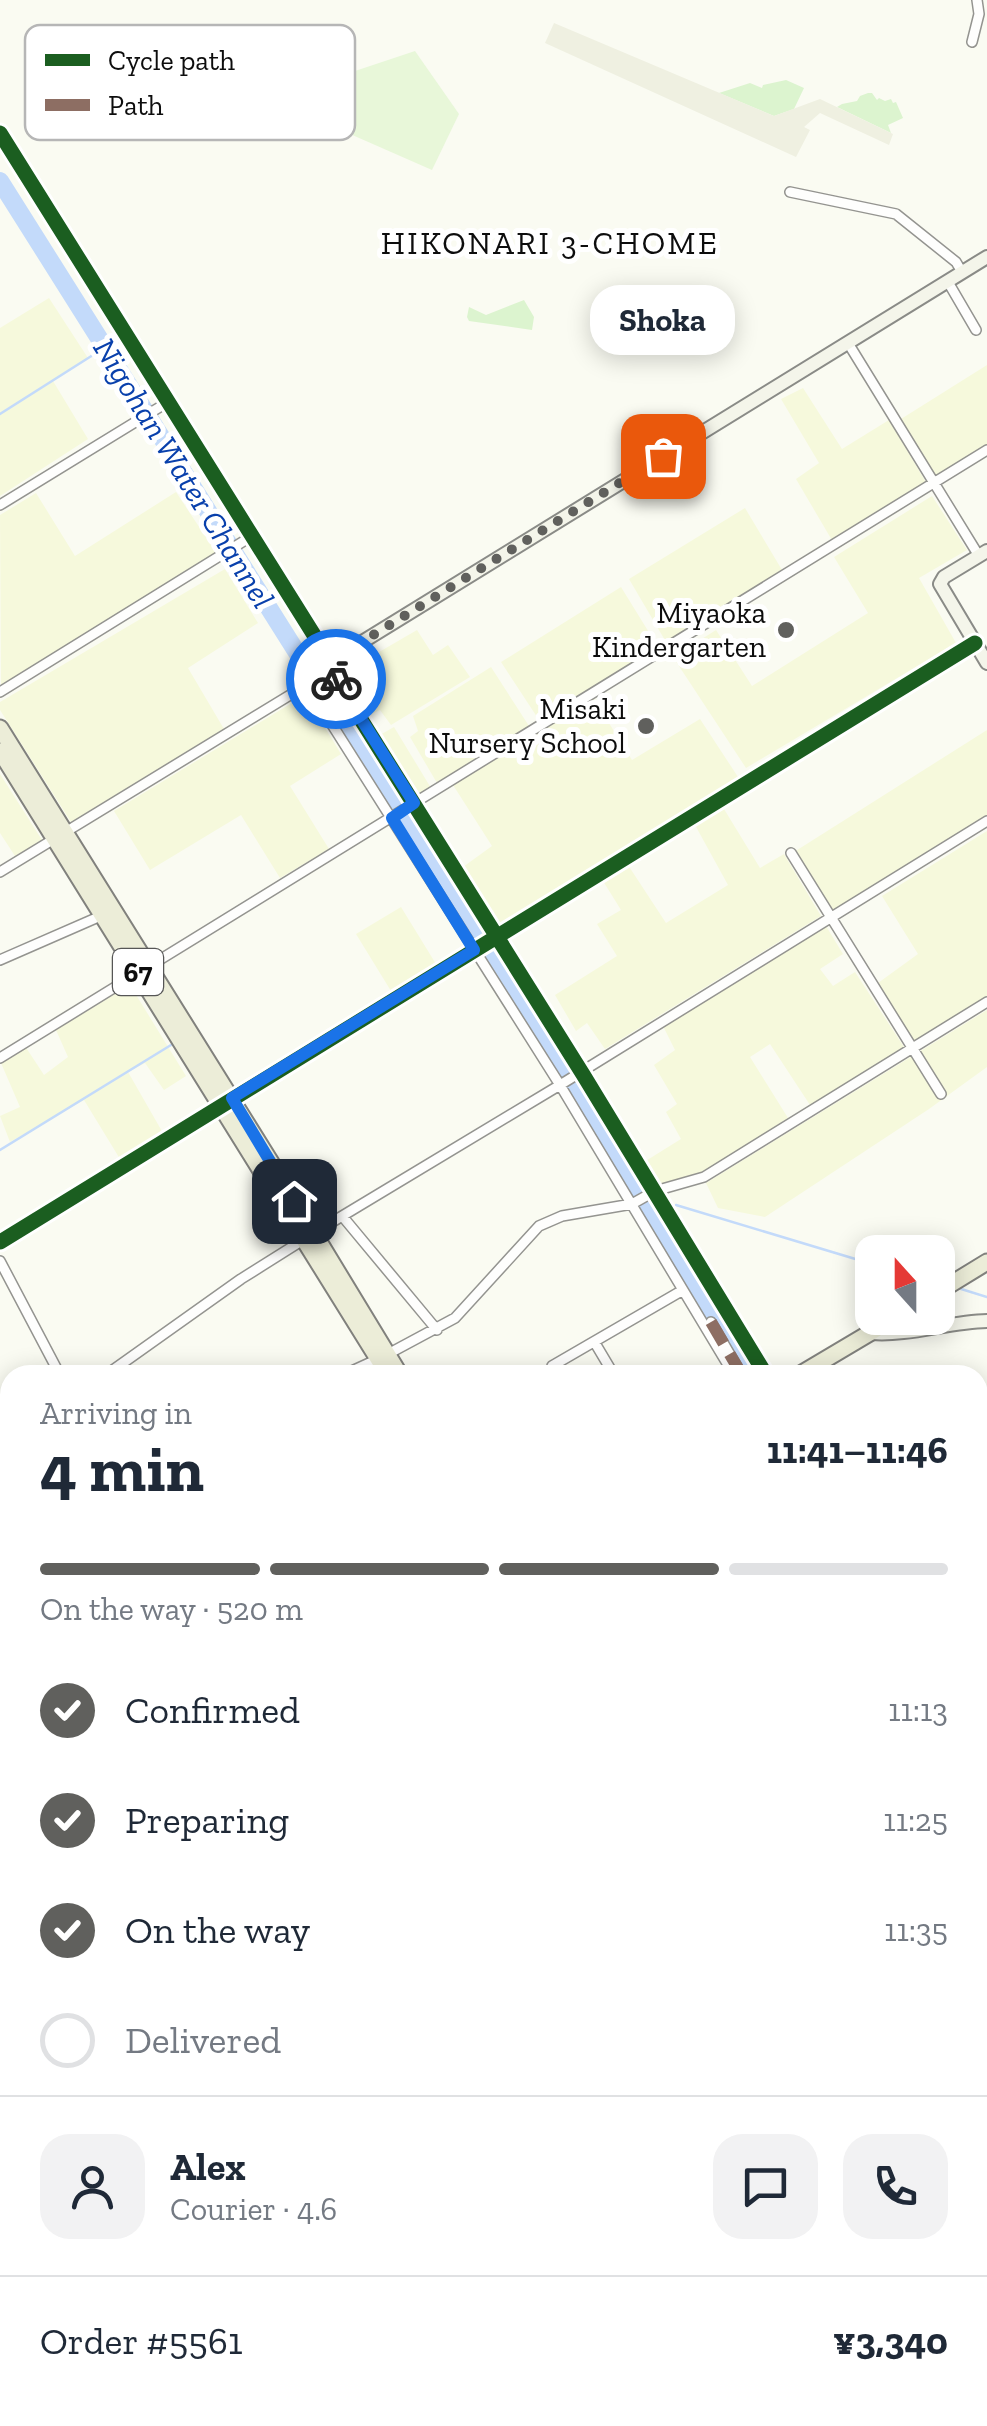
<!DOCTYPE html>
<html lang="en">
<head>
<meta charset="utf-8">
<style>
	:root { --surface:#fff; --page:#f2f2f3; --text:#1f2937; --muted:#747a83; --line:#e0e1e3; --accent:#60605d }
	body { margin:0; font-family:"Zilla Slab",serif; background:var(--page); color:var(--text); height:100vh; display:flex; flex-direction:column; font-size:38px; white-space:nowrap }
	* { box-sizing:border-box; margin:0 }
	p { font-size:32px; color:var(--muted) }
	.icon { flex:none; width:55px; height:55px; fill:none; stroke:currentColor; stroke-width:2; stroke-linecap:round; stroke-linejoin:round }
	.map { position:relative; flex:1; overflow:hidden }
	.panel { position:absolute; left:0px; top:1365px; width:988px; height:1062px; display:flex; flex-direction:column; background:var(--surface); border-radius:30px 30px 0 0; box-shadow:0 5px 25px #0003 }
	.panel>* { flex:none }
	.needle { width:65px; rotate:339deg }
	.buttons { position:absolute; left:855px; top:1235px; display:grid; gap:20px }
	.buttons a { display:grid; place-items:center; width:100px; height:100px; border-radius:20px; background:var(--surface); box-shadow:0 5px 25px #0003; font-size:50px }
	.pin { position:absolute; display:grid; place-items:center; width:85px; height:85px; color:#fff; margin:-42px; border-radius:20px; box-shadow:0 5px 15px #0006 }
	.courier { position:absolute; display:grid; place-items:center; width:100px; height:100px; margin:-50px; border:8px solid #1a73e8; border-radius:50%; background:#fff; color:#222; box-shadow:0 2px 12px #0007 }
	.bubble { position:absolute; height:70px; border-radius:30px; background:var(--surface); box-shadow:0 5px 25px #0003; font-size:32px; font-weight:700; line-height:70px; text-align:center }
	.summary em { font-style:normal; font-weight:700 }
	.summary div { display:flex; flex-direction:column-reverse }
	.summary { display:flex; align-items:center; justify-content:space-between; height:170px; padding:0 40px }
	h1 { font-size:65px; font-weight:700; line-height:75px }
	.bar { display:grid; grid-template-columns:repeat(4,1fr); gap:15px 10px; align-content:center; height:120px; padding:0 40px }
	.bar i { height:12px; border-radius:8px; background:var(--line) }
	.bar .current { background:var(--accent) }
	.bar p { grid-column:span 4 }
	.line { display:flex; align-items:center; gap:25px; padding:0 40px; border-top:2px solid var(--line) }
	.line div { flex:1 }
	.round { display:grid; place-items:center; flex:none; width:105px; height:105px; border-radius:30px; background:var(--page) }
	ol { padding:0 40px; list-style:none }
	li { display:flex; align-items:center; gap:30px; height:110px }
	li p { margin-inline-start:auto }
	li .icon { padding:10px; border-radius:50%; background:var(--accent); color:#fff; stroke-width:4 }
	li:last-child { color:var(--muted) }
	li i { width:55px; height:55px; border:5px solid var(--line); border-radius:50% }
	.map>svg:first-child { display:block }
	.farmland { fill:#f6f9dc }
	.green { fill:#dcf4cf }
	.pitch { fill:#e8f7d9 }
	.plaza { fill:#eff0e1 }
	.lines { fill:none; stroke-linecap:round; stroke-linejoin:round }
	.stream { stroke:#c3dafa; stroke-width:2.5 }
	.river { stroke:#c3dafa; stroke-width:18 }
	.street-casing { stroke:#949490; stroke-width:12 }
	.secondary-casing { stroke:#8a8b87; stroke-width:16 }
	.primary-casing { stroke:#81817d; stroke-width:19 }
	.highway-casing { stroke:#81817d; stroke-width:21 }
	.street { stroke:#fefefd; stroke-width:9 }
	.secondary { stroke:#f4f5ea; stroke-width:12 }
	.primary { stroke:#ecedd8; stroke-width:15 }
	.highway { stroke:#ebe4d3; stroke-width:18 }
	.quiet { stroke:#8d6e63; stroke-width:12; stroke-dasharray:25 12; stroke-linecap:butt }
	.cycleway-casing { stroke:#fff; stroke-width:21 }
	.cycleway { stroke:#1b5e20; stroke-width:15 }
	.done { stroke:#60605d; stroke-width:10; stroke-dasharray:0 18 }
	.route { stroke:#1a73e8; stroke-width:12 }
	.poi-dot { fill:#60605d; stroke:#fff; stroke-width:4 }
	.labels { text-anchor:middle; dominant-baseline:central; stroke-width:10; stroke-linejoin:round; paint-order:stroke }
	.shield { fill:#fff; stroke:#565656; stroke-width:2.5 }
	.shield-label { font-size:28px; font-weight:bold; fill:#0d0d0d }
	.poi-label { font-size:30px; fill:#0d0d0d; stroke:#fff; text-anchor:end }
	.neighbourhood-label { font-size:32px; letter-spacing:2.5px; fill:#0d0d0d; stroke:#fff }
	.water-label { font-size:32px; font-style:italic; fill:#0940ac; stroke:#fff }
	.key { fill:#fff; stroke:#b6b6b6; stroke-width:2.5 }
	.key-label { font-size:28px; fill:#0d0d0d }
</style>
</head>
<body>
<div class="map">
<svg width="987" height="2426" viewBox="0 0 987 2426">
	<rect width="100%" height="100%" fill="#fafbf2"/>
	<path class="farmland" d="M 49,298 L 88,358 L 53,381 L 88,439 L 0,496 L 0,328 Z
		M 987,365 L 987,445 L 936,477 L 901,419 Z
		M 803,388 L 842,449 L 889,420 L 927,484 L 833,542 L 796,479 L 819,463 L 781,399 Z
		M 176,492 L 217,554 L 1,686 L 0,515 L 36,493 L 75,556 Z
		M 932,496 L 967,550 L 919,578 L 956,643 L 746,768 L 673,657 L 716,630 L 752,686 L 868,613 L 834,557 Z
		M 745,508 L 782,570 L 666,642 L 629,579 Z
		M 225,569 L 258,623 L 188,668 L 224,729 L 71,822 L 0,710 L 0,702 Z
		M 621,587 L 658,647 L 539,720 L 501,662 Z
		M 417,630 L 433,655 L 448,645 L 470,677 L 391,725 L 380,710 L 367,716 L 343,673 Z
		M 491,667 L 529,726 L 437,783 L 410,737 L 418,731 L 413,716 Z
		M 305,695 L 341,754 L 290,786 L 329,849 L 280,878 L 241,815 L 150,870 L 114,811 Z
		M 594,699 L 632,760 L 700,719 L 740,780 L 501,926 L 463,867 L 492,846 L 453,785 Z
		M 394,727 L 431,788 L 419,795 L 410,789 L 380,735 Z
		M 987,730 L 987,815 L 828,913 L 794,852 Z
		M 0,774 L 42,840 L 15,856 L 0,833 Z
		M 724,809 L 760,868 L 784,854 L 821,916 L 605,1049 L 587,1023 L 576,1031 L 555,995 L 617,956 L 597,924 L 621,910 L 603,881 L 628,865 L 666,923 L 728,885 L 695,825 Z
		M 987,831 L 987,997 L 914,1043 L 878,983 L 918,954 L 882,896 Z
		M 401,907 L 436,964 L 391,991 L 356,934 Z
		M 826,926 L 843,954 L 820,969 L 833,986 L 855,972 L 904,1047 L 810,1105 L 770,1044 L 750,1057 L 788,1118 L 693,1179 L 659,1187 L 644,1162 L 681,1139 L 666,1112 L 677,1104 L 654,1065 L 675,1050 L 663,1026 Z
		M 130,985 L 186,1076 L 164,1090 L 145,1063 L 128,1072 L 163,1133 L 120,1159 L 84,1100 L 10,1142 L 0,1116 L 20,1107 L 1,1063 L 25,1046 L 44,1075 L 68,1057 L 56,1030 Z
		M 987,1010 L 987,1067 L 929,1109 L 765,1217 L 718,1208 L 706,1183 Z"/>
	<path class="green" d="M 786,80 L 804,88 L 794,109 L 774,116 L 719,93 L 750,83 L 762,88 L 763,85 Z
		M 868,93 L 872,93 L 877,100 L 879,98 L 885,101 L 891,99 L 893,103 L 896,102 L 903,118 L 888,125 L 891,133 L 837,107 L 842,104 L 857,101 L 860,96 Z
		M 524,300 L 534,317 L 532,330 L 469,321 L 467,317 L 469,307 L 486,315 Z"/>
	<path class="pitch" d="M 415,51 L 459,114 L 432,170 L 325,123 L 346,74 Z"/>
	<path class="plaza" d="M 554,23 L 774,116 L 820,99 L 893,134 L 889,145 L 820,113 L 804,127 L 810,130 L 796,157 L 545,43 Z"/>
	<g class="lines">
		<path class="stream" d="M 0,414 L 104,348
			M 0,1150 L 171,1045
			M 676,1205 L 872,1264
			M 958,1288 L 987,1297
			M 0,1847 L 10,1841
			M 0,2254 L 10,2249
			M 0,2267 L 10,2262
			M 1,2423 L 11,2418"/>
		<path class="river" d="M 0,181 L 752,1375"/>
		<defs>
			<path id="street" d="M 972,42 L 979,14 L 977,0
				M 790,192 L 896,214 L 956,262 L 962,272
				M 948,282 L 976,330
				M 848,343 L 979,556
				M 0,505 L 168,402
				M 307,685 L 560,1085 L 734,1375
				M 0,692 L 252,536
				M 791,853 L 941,1094
				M 0,872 L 331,670
				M 0,960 L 103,915
				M 148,967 L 987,450
				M 0,1058 L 138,973
				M 343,1217 L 437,1330
				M 314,1233 L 560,1085 L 987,821
				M 0,1242 L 975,643
				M 0,1261 L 60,1375
				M 711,1322 L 742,1375
				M 595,1343 L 614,1375
				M 388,1354 L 455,1318 L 539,1226 L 562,1216 L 632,1204 L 655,1191 L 704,1177 L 987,1002
				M 106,1375 L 241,1279 L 303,1240
				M 343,1375 L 378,1359
				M 562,1375 L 552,1366 L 683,1290
				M 0,1455 L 10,1447
				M 0,1532 L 10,1529
				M 978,1658 L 987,1651
				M 978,1750 L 987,1763
				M 0,1981 L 10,1977
				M 978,2056 L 987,2048
				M 978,2118 L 987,2111
				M 0,2131 L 10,2143
				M 0,2153 L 10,2149
				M 978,2178 L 987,2171
				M 0,2217 L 10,2212
				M 978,2238 L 987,2230
				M 0,2321 L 10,2331
				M 0,2364 L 10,2359
				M 978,2412 L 987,2415
				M 57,2418 L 60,2426
				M 187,2418 L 192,2426
				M 126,2426 L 145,2418
				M 227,2426 L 251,2418"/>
			<path id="secondary" d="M 0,133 L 314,635 L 335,678 L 584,1076 L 766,1375
				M 987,551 L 944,577 L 940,584 L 987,663
				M 328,663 L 987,257
				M 871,1333 C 909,1336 948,1322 987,1321
				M 978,1460 L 987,1452
				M 978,1947 L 987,1940
				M 978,1965 L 987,1958"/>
			<path id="primary" d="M 0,728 L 275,1169 L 400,1375
				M 0,751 L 388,1375
				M 938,1292 L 987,1262
				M 799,1375 L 895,1318
				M 0,1757 L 10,1752
				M 887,2418 L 891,2426"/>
			<path id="highway" d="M 774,2418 L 831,2426
				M 904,2418 L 937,2426
				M 282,2426 L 316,2418
				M 335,2426 L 374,2418
				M 412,2426 L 467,2418
				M 513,2426 L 616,2421 L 710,2426"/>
		</defs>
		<use href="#street" class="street-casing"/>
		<use href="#secondary" class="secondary-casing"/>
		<use href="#primary" class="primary-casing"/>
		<use href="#highway" class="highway-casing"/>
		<use href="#street" class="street"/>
		<use href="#secondary" class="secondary"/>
		<use href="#primary" class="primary"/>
		<use href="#highway" class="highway"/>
		<path class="quiet" d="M 711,1322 L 742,1375
			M 978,2412 L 987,2415"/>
		<defs>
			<path id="cycleway" d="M 0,133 L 314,635 L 335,678 L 584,1076 L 766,1375
				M 0,1242 L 975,643"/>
		</defs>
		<use href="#cycleway" class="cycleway-casing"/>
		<use href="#cycleway" class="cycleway"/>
	</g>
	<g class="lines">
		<path class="done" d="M 336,679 L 328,663 L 663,456"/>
		<path class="route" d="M 294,1201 L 232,1098 L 474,950 L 392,818 L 414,803 L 336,679"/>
	</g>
	<g class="poi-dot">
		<circle cx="786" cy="630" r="10"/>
		<circle cx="646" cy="726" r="10"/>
	</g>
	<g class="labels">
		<rect class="shield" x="113" y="949" width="50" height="46" rx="8"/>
		<g class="shield-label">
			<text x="138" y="972">67</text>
		</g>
		<g class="poi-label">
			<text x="766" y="613">Miyaoka<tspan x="766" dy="34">Kindergarten</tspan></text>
			<text x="626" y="709">Misaki<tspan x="626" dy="34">Nursery School</tspan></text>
		</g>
		<g class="neighbourhood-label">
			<text x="550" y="243">HIKONARI 3-CHOME</text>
		</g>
		<g class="water-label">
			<text transform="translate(184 473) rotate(58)">Nigohan Water Channel</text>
		</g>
	</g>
	<rect x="25" y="25" width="330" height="115" rx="15" class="key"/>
	<rect x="45" y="54" width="45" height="12" fill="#1b5e20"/>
	<rect x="45" y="99" width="45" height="12" fill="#8d6e63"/>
	<g class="key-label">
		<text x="108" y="70">Cycle path</text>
		<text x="108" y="115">Path</text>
	</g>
</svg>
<div class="buttons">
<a><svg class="needle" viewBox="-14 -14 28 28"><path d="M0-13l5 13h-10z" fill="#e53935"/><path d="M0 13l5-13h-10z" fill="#747a83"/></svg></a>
</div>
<div class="pin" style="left:663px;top:456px;background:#ea580c"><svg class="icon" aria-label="bag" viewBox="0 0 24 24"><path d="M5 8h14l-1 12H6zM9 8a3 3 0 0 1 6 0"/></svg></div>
<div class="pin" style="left:294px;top:1201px;background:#1f2937"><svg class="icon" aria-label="home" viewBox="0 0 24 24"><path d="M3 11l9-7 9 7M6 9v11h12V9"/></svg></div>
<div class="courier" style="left:336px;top:679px"><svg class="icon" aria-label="bike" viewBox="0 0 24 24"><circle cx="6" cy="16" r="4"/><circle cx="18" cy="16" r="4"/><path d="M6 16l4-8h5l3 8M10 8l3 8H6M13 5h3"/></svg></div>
<div class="bubble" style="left:590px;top:285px;width:145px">Shoka</div>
<section class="panel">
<div class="summary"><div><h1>4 min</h1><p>Arriving in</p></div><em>11:41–11:46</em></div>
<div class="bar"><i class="current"></i><i class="current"></i><i class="current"></i><i></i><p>On the way · 520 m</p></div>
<ol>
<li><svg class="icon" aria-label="check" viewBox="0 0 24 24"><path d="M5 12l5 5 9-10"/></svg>Confirmed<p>11:13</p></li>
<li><svg class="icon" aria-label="check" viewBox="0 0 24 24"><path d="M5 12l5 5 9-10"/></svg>Preparing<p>11:25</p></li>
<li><svg class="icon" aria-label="check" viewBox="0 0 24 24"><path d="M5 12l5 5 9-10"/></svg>On the way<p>11:35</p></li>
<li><i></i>Delivered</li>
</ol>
<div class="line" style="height:180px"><a class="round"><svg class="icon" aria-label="person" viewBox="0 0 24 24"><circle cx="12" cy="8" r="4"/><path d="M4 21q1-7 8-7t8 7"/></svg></a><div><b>Alex</b><p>Courier · 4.6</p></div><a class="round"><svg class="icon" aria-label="chat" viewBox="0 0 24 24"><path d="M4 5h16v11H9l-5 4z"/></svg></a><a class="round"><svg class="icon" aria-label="phone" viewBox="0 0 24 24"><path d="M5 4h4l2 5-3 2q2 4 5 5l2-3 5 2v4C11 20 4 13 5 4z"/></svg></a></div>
<div class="line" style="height:130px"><div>Order #5561</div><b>¥3,340</b></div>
</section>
</div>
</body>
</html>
